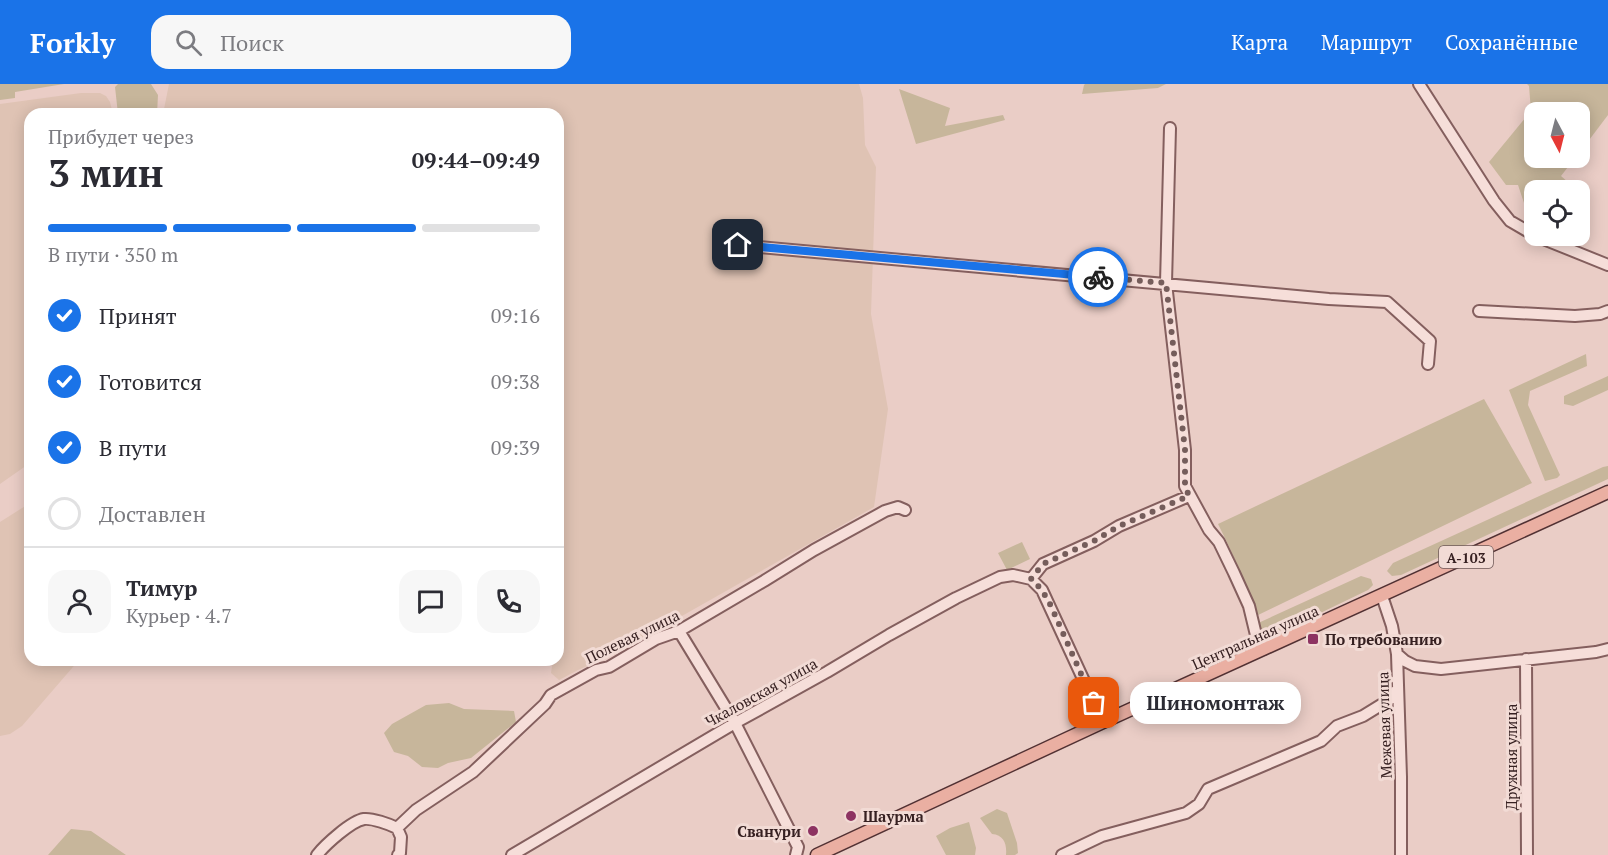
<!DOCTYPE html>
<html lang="ru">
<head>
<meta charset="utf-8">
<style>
	:root { --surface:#fff; --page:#f7f7f7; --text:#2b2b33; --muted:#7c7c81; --line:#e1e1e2; --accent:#1a73e8 }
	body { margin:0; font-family:"PT Serif",serif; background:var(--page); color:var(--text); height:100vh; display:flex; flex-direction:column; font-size:22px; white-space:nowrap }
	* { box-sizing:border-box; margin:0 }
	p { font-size:20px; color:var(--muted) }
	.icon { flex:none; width:33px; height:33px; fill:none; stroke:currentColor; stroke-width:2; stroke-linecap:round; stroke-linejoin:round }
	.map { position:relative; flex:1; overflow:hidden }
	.side { position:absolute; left:24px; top:24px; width:540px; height:558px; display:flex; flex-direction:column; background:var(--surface); border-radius:18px; box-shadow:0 3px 15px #0003 }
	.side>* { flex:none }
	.needle { width:39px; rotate:173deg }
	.tools { position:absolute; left:1524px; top:18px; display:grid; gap:12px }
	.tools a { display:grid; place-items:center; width:66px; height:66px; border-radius:12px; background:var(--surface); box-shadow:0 3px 15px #0003; font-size:30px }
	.pin { position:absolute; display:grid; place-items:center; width:51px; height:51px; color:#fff; margin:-26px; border-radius:12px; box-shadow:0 3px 9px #0006 }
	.courier { position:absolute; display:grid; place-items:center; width:60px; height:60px; margin:-30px; border:4px solid #1a73e8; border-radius:50%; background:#fff; color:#222; box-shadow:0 2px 8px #0007 }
	.bubble { position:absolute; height:42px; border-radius:18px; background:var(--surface); box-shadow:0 3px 15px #0003; font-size:20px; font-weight:700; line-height:42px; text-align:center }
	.headline em { font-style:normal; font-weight:700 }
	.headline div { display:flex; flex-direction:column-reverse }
	.headline { display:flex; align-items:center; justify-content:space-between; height:102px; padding:0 24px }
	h1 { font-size:39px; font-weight:700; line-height:45px }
	.bar { display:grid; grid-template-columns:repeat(4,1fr); gap:9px 6px; align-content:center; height:72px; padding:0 24px }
	.bar i { height:8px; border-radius:4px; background:var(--line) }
	.bar .current { background:var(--accent) }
	.bar p { grid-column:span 4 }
	.line { display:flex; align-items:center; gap:15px; padding:0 24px; border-top:2px solid var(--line) }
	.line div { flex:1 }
	.round { display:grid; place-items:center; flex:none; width:63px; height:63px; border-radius:18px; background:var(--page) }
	ol { padding:0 24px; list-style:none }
	li { display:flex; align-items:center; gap:18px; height:66px }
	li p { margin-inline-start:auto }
	li .icon { padding:6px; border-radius:50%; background:var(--accent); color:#fff; stroke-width:4 }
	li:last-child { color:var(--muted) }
	li i { width:33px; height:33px; border:3px solid var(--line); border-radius:50% }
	header { display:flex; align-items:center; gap:36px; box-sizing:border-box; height:84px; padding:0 30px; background:var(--accent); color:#fff }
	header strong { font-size:28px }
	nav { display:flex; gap:33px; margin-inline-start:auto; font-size:21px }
	.search { width:420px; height:54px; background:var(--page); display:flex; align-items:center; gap:15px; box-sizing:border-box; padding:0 21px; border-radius:18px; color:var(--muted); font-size:22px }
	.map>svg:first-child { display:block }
	.farmland { fill:#dfc3b4 }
	.green { fill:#c7b69b }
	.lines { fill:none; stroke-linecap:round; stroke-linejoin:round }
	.minor-casing { stroke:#845f5e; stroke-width:14 }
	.major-casing { stroke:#523133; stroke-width:15 }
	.minor { stroke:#f6ded9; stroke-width:10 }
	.major { stroke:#eaafa2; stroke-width:12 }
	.done { stroke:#755d5b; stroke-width:6; stroke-dasharray:0 10.8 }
	.route { stroke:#1a73e8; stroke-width:8 }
	.poi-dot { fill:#8d3362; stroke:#f2dbd5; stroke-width:2 }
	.labels { text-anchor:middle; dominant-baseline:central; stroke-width:6; stroke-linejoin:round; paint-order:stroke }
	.shield { fill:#f2dbd5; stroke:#6e5857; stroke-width:1.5 }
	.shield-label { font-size:14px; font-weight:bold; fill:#362021 }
	.street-label { font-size:15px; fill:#362021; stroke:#f2dbd5 }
	.poi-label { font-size:15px; font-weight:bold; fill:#362021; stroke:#f2dbd5; text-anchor:start }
</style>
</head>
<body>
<header>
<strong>Forkly</strong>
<div class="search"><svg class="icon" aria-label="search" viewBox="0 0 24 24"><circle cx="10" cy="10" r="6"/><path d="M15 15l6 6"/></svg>Поиск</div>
<nav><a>Карта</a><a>Маршрут</a><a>Сохранённые</a></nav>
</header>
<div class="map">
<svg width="1608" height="771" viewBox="0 0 1608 771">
	<rect width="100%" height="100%" fill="#eacdc6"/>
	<path class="farmland" d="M 169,0 L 859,0 L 863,14 L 865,61 L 876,83 L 871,230 L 888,325 L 874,423 L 613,571 L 578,586 L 559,596 L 551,589 L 553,576 L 558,576 L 558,30 L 163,30 Z
		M 81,9 L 100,9 L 106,12 L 110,18 L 113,30 L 30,30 L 30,379 L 0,400 L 0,20 Z
		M 30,419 L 30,576 L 79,576 L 22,642 L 10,650 L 0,652 L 0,438 Z"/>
	<path class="green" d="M 0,0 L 64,0 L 15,8 L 15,14 L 0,16 Z
		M 118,0 L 151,0 L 158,11 L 157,30 L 118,30 L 115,3 Z
		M 1085,0 L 1166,0 L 1158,4 L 1082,10 L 1084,1 Z
		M 1527,0 L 1608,0 L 1608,31 L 1580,68 L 1580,28 L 1534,28 L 1534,74 L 1575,74 L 1561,92 L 1577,106 L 1534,106 L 1534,127 L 1526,125 L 1518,101 L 1506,101 L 1489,78 L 1531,27 L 1529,2 Z
		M 899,5 L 950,24 L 945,42 L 1003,31 L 1005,36 L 916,60 Z
		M 1586,270 L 1587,282 L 1530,307 L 1528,321 L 1560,391 L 1557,394 L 1545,397 L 1509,306 Z
		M 1608,292 L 1608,306 L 1573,322 L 1564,320 L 1564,312 Z
		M 1484,315 L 1532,399 L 1254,533 C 1247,499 1233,470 1218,440 Z
		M 1608,382 L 1608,395 L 1401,491 L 1392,492 L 1387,487 L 1393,479 L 1603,383 Z
		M 1022,458 L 1030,475 L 1007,486 L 998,469 Z
		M 1361,492 L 1371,495 L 1373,501 L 1368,506 L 1310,534 L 1303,533 L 1300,539 L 1265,552 L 1259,551 L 1256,540 Z
		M 449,619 L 464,625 L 514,627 L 516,638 L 471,674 L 448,679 L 438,684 L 422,683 L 408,672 L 394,668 L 384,649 L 392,640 L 426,621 Z
		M 997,725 L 1007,729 L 1017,759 L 1018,769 L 1015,771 L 1006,771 C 1007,760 1004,751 992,750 L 980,734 Z
		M 969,738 L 976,764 L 975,771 L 946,771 L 936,752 L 950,744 Z
		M 71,745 L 91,747 L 126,771 L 48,771 Z"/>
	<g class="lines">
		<defs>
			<path id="minor" d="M 1419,0 L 1494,117 L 1510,137 L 1534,151
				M 1170,44 L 1166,199 L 1185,366 L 1185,402 L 1209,446 L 1219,458 L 1234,489 L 1249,522 L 1256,551 L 1264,565
				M 1536,152 L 1608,181
				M 738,161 L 1329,215 L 1387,218 L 1430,257 L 1428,280
				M 1479,227 L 1575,232 L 1600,230 L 1608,227
				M 1031,495 L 1043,480 L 1094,457 L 1119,442 L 1189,412
				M 1382,512 L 1392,542 L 1397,570 L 1401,693 L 1401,771
				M 679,547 L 735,639 L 798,763 L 796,771
				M 1397,570 L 1405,577 L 1415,582 L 1441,585 L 1596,568 L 1608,565
				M 1526,575 L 1527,771
				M 397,744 L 416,726 L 473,688 L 545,620 L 551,611 L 596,586 L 609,583 L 656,555 L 679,547 L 764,497 L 814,466 L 885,427 L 898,423 L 905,426
				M 397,744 L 401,753 L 400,769 L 398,771
				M 317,771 C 325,761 351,737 364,735 C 372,734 389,740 397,744
				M 512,771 L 735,639 L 827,588 L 889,551 L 956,514 L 1000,493 L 1013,491 L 1031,495 L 1042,506 L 1103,638
				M 1062,771 L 1102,752 L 1186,729 L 1199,720 L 1208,705 L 1321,657 L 1337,642 L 1363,632 L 1389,616 L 1398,604"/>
			<path id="major" d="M 817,771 L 1103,638 L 1608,408"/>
		</defs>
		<use href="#minor" class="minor-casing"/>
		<use href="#major" class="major-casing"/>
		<use href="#minor" class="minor"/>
		<use href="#major" class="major"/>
	</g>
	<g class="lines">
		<path class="done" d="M 1094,619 L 1051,522 L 1042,506 L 1031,495 L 1043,480 L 1094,457 L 1119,442 L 1189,412 L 1185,402 L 1185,366 L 1166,199 L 1098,193"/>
		<path class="route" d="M 738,161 L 1098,193"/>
	</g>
	<g class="poi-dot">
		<rect x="1307" y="549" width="12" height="12" rx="3"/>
		<circle cx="851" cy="732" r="6"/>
		<circle cx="813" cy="747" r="6"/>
	</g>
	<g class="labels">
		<rect class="shield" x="1439" y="462" width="54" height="22" rx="4.5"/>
		<g class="shield-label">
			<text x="1466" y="473">А-103</text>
		</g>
		<g class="street-label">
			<text transform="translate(632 552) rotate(-26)">Полевая улица</text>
			<text transform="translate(1255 553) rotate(-24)">Центральная улица</text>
			<text transform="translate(761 608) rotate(-29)">Чкаловская улица</text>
			<text transform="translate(1384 641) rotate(-92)">Межевая улица</text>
			<text transform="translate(1511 673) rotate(-90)">Дружная улица</text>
		</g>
		<g class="poi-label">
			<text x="1325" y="555">По требованию</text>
			<text x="863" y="732">Шаурма</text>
			<text x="801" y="747" text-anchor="end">Сванури</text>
		</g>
	</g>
</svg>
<div class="tools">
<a><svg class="needle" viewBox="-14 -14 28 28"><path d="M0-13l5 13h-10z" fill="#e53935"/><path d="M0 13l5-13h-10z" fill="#7c7c81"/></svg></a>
<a><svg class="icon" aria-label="locate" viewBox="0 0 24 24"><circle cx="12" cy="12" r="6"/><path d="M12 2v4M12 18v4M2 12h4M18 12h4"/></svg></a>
</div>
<div class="pin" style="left:1094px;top:619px;background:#ea580c"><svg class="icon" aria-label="bag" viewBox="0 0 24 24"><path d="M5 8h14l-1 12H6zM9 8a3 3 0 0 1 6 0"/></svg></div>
<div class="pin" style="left:738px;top:161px;background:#1f2937"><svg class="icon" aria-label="home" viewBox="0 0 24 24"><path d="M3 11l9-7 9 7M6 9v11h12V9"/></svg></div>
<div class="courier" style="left:1098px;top:193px"><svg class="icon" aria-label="bike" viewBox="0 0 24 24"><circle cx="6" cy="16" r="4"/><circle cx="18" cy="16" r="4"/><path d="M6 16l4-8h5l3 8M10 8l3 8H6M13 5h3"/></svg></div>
<div class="bubble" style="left:1130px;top:598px;width:171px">Шиномонтаж</div>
<section class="side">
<div class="headline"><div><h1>3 мин</h1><p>Прибудет через</p></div><em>09:44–09:49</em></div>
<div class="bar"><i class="current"></i><i class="current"></i><i class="current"></i><i></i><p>В пути · 350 m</p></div>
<ol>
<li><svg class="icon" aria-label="check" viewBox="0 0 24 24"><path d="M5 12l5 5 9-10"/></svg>Принят<p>09:16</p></li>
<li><svg class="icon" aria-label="check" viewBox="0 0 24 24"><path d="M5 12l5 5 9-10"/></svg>Готовится<p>09:38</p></li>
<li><svg class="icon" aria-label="check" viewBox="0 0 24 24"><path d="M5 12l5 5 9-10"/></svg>В пути<p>09:39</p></li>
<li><i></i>Доставлен</li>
</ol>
<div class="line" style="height:108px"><a class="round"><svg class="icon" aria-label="person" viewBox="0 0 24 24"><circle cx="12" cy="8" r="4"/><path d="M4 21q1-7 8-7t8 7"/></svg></a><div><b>Тимур</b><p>Курьер · 4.7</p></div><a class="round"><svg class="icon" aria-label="chat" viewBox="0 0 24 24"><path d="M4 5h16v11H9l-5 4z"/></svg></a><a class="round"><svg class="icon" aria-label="phone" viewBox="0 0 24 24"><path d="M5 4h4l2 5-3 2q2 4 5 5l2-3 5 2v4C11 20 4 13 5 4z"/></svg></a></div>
</section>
</div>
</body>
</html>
